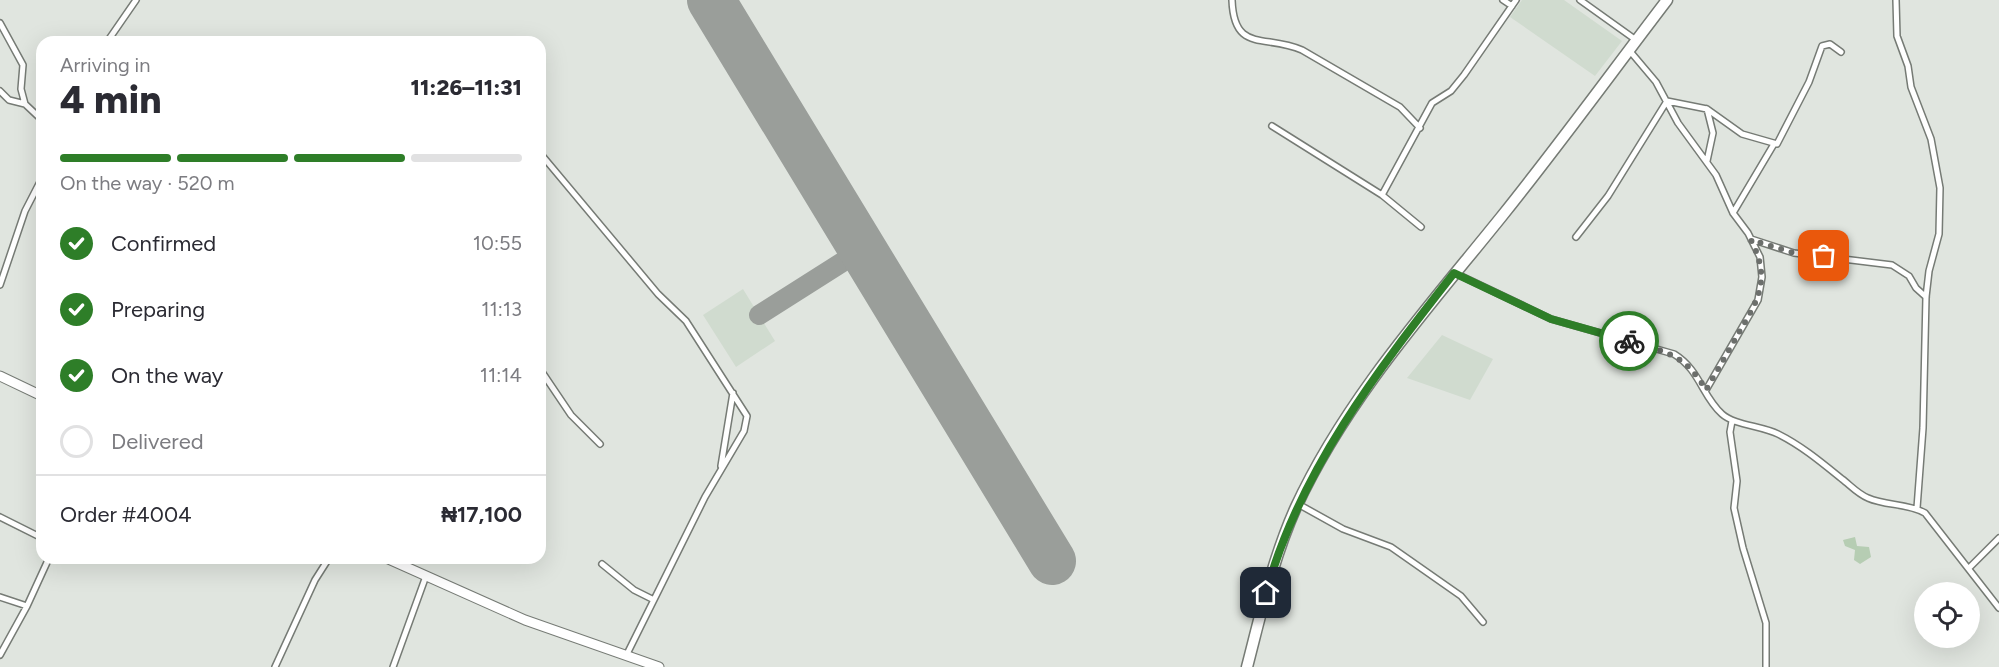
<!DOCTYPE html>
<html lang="en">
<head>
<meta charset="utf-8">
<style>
	:root { --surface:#fff; --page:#f2f2f3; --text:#2b2b33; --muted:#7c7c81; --line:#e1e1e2; --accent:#2e7e28 }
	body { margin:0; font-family:Figtree,sans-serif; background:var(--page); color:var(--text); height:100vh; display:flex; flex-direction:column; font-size:22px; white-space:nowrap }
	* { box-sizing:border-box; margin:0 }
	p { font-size:20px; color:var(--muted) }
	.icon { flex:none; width:33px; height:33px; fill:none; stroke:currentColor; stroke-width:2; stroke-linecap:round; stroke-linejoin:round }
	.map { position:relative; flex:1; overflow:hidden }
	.side { position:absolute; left:36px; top:36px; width:510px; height:528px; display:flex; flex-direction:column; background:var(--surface); border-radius:18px; box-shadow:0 6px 24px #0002 }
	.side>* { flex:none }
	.controls { position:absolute; left:1914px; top:582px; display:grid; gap:12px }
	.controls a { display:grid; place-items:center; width:66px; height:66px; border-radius:50%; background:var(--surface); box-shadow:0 6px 24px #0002; font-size:30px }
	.pin { position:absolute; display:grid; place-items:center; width:51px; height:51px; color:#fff; margin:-26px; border-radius:12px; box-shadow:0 3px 9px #0006 }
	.courier { position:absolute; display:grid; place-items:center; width:60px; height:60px; margin:-30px; border:4px solid #2e7e28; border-radius:50%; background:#fff; color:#222; box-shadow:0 2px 8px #0007 }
	.overview em { font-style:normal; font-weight:800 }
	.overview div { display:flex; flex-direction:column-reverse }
	.overview { display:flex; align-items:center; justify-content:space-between; height:102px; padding:0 24px }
	h1 { font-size:39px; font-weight:800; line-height:45px }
	.bar { display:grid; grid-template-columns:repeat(4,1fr); gap:9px 6px; align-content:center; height:72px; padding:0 24px }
	.bar i { height:8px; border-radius:4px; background:var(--line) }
	.bar .selected { background:var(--accent) }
	.bar p { grid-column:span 4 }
	.line { display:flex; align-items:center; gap:15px; padding:0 24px; border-top:2px solid var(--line) }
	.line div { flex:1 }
	ol { padding:0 24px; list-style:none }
	li { display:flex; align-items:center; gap:18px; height:66px }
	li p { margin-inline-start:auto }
	li .icon { padding:6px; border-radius:50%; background:var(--accent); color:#fff; stroke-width:4 }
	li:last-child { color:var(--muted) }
	li i { width:33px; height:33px; border:3px solid var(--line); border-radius:50% }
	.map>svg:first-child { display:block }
	.built { fill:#d0dbcf }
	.green { fill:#b6cdb3 }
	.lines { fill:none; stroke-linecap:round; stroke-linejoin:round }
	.taxiway { stroke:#9a9e9a; stroke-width:20 }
	.runway { stroke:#9a9e9a; stroke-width:48 }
	.street-casing { stroke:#767b75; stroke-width:8 }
	.primary-casing { stroke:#767b75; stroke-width:11 }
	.highway-casing { stroke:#767b75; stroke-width:13 }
	.street { stroke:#fff; stroke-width:5 }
	.primary { stroke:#fff; stroke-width:9 }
	.highway { stroke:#fff; stroke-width:10 }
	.done { stroke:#6c6f6c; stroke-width:6; stroke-dasharray:0 10.8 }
	.route { stroke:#2e7e28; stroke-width:8 }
</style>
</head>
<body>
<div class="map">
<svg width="1999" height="667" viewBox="0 0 1999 667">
	<rect width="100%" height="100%" fill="#e0e5df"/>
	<path class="built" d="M 1522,0 L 1564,0 L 1622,41 L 1595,76 L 1510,17 Z
		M 743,289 L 775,341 L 736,367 L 703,315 Z
		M 1442,335 L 1493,359 L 1470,400 L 1407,378 Z"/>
	<path class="green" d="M 1855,537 L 1857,546 L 1869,547 L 1871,557 L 1860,564 L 1854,560 L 1855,550 L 1845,546 L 1843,540 Z"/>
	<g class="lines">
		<path class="taxiway" d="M 759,315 L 863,249"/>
		<path class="runway" d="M 711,0 L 1052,561"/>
		<defs>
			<path id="street" d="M 1232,0 C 1234,53 1264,34 1302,50 L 1400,107 L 1420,128
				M 1503,0 L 1512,6
				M 1580,0 L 1636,40
				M 1896,0 L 1897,36 L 1908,66 L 1911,87 L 1931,139 L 1940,188 L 1939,234 L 1929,271 L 1926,297 L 1923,428 L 1917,508
				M 0,23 L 23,65 L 21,89 L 25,104 L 42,120
				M 107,42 L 136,0
				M 1629,50 L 1656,82 L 1678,123 L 1716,175 L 1733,213 L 1748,233 L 1760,257 L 1762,277 L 1758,300 L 1706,390
				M 0,91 L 9,100 L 25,104
				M 1707,109 L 1742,134 L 1777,144 L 1809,82 L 1822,46 L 1830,44 L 1841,52
				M 1272,126 L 1382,195 L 1421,227
				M 540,153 L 658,294 L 686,321 L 747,416 L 744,431 L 705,497 L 626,656
				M 1382,195 L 1432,103 L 1451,91 L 1464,75 L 1516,0
				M 1733,213 L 1774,144
				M 1576,237 L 1608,196 L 1667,101 L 1707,109 L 1713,133 L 1707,161
				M 1751,239 L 1794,253 L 1892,265 L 1909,276 L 1916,288 L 1926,297
				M 1455,273 L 1551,319 L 1674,354 C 1700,370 1702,396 1722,414 C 1734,425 1762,426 1778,434 C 1802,446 1821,462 1842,479 C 1850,485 1858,494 1868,498 C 1886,506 1907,503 1925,513 L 1999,608
				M 0,285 L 25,211 L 42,178
				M 540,369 L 571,415 L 600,444
				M 1732,421 L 1730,432 L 1737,481 L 1734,508 L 1743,548 L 1766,623 L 1766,667
				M 721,466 L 733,393
				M 1298,504 L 1343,529 L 1391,547 L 1461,596 L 1483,622
				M 0,517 L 42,538
				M 602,564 L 634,590 L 652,599
				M 1970,567 L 1999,538
				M 0,597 L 27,606
				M 0,655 L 27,606 L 49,558
				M 275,667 L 315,580 L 329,558
				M 393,667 L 426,576"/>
			<path id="primary" d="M 0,376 L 42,396
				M 386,558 L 525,620 L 659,667"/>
			<path id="highway" d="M 1247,667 C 1261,613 1273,558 1296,507 C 1346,399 1428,308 1502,216 C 1559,145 1612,72 1667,0"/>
		</defs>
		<use href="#street" class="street-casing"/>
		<use href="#primary" class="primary-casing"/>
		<use href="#highway" class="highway-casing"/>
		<use href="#street" class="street"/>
		<use href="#primary" class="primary"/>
		<use href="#highway" class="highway"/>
	</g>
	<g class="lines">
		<path class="done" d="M 1629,341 C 1667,353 1684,353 1706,390 C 1717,371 1728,352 1738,334 C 1759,299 1771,279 1751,240 L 1794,253 L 1824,256"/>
		<path class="route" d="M 1266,593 C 1299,472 1377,371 1454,273 L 1551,319 L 1629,341"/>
	</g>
</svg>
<div class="controls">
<a><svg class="icon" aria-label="locate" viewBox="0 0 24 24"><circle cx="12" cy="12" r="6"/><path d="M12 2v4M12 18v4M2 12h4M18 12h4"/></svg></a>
</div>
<div class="pin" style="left:1824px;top:256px;background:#ea580c"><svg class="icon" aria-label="bag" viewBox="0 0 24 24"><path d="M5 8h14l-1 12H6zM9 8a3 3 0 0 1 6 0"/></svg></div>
<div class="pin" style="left:1266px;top:593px;background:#1f2937"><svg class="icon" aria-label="home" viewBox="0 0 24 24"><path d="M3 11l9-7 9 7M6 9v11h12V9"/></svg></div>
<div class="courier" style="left:1629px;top:341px"><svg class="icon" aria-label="bike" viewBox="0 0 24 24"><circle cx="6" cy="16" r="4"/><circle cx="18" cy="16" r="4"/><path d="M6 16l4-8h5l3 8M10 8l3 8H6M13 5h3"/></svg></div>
<section class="side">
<div class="overview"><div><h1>4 min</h1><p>Arriving in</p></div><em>11:26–11:31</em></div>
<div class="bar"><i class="selected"></i><i class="selected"></i><i class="selected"></i><i></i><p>On the way · 520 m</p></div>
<ol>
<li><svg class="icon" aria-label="check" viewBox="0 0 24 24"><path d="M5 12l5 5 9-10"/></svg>Confirmed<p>10:55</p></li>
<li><svg class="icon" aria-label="check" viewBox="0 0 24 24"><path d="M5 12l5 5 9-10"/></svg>Preparing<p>11:13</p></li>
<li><svg class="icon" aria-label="check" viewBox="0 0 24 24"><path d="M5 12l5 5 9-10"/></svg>On the way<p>11:14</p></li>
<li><i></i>Delivered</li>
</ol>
<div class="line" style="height:78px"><div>Order #4004</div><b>₦17,100</b></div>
</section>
</div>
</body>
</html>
